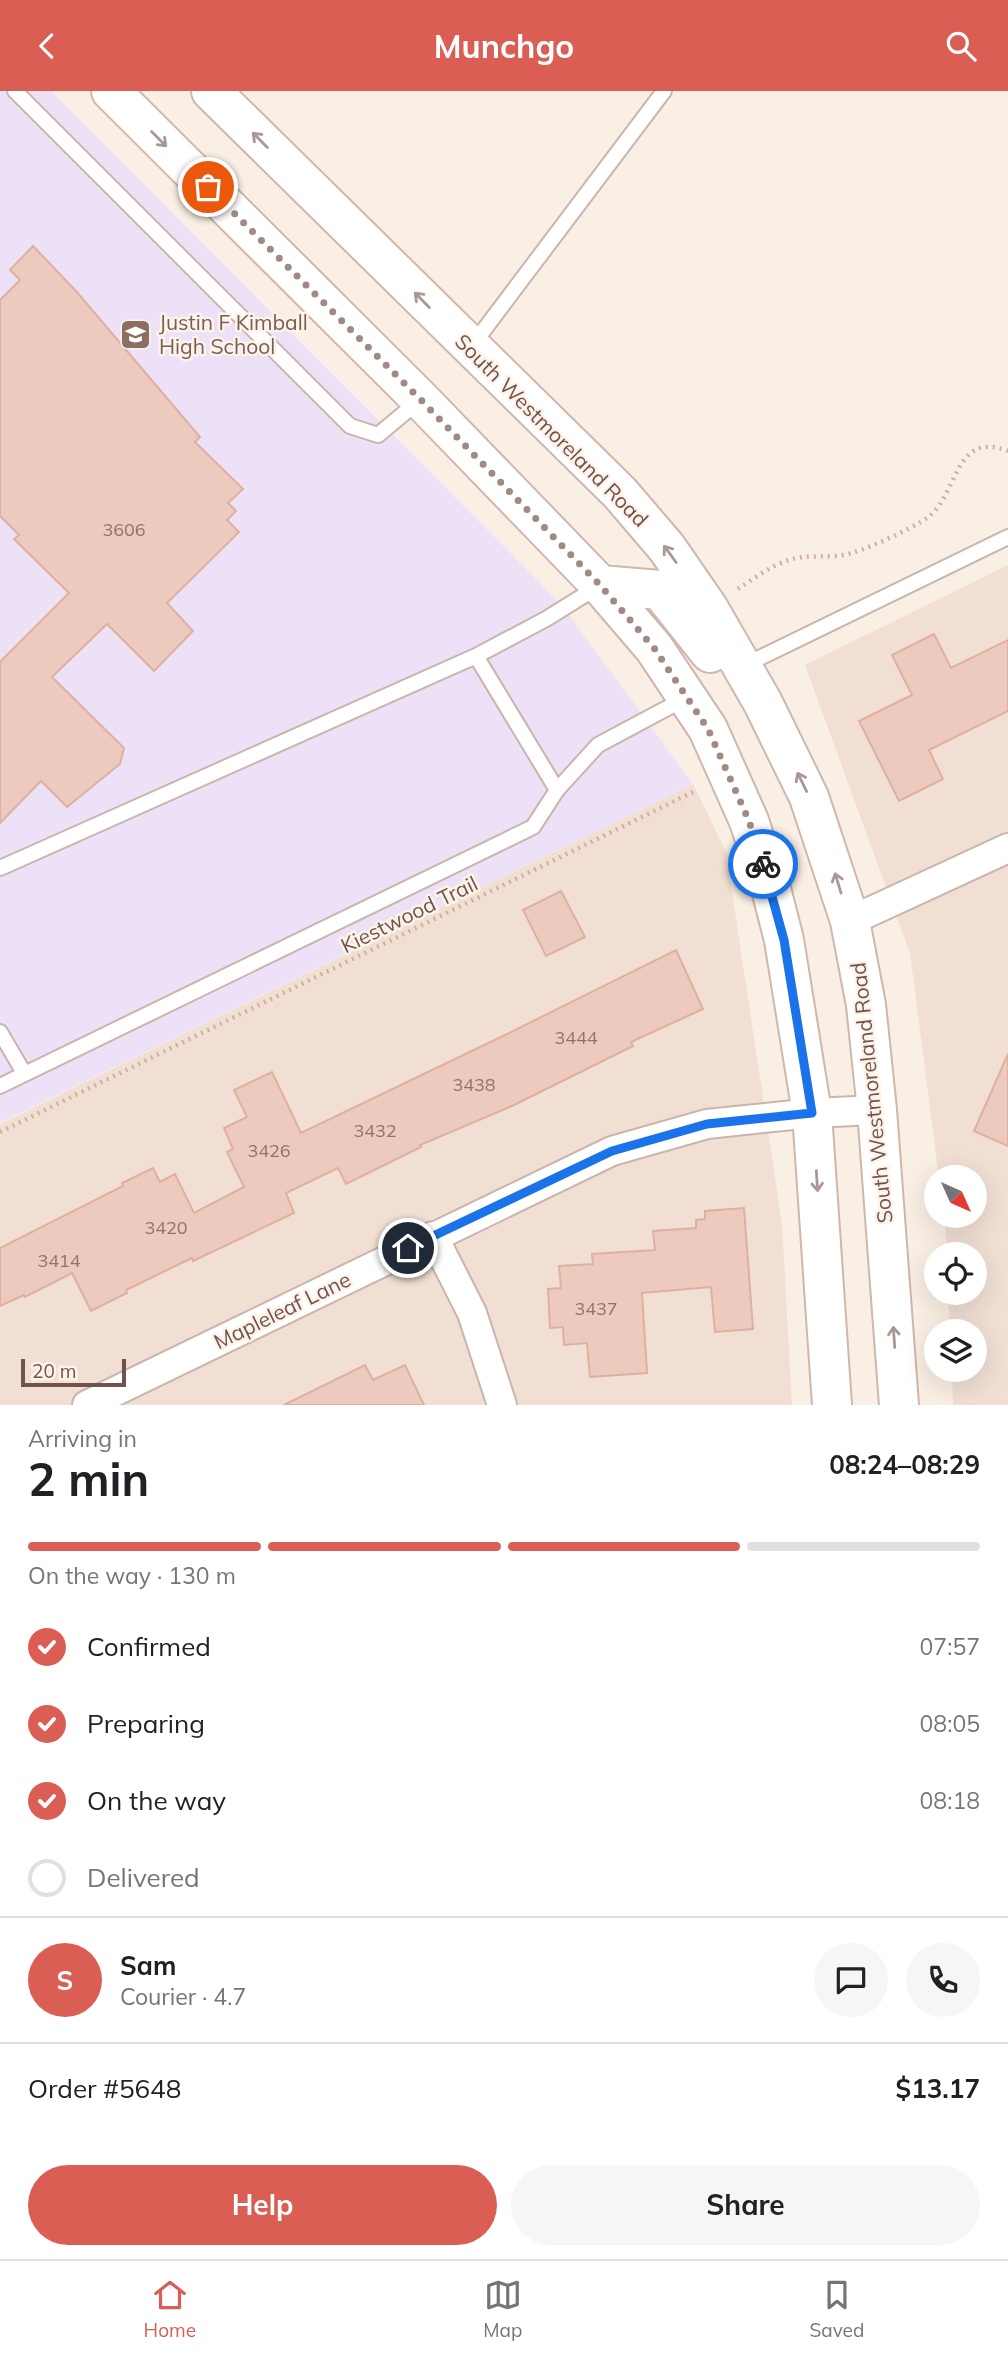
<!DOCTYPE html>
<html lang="en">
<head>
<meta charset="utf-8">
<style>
	:root { --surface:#fff; --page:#f6f6f6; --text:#202124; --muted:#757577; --line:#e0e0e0; --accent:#da5e53 }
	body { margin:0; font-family:Mulish,sans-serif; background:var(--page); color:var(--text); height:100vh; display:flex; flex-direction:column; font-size:26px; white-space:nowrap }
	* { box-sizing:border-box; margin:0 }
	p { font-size:23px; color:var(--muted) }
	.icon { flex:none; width:38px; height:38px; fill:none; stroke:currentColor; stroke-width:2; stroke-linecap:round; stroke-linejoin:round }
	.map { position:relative; height:1314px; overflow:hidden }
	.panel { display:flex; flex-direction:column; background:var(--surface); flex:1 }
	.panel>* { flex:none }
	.needle { width:46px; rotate:135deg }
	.controls { position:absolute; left:924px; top:1074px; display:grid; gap:14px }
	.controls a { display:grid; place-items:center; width:63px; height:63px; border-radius:50%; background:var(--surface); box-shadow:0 7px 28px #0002; font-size:35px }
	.scale { position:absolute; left:21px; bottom:18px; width:105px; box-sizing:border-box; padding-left:7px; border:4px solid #70544c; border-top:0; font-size:19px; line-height:24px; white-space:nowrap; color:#70544c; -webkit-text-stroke:5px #fdf3ea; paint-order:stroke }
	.pin { position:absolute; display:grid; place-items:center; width:60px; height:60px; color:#fff; margin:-30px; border:4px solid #fff; border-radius:50%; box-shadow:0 2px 7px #0007 }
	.courier { position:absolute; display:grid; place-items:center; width:70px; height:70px; margin:-35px; border:5px solid #1a73e8; border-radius:50%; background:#fff; color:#222; box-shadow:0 2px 9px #0007 }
	.summary em { font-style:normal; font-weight:700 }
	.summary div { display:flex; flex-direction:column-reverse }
	.summary { display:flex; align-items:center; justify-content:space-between; height:119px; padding:0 28px }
	h1 { font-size:46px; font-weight:700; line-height:52px }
	.bar { display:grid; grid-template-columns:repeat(4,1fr); gap:10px 7px; align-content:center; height:84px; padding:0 28px }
	.bar i { height:9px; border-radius:5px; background:var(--line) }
	.bar .on { background:var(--accent) }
	.bar p { grid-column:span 4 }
	.line { display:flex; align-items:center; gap:18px; padding:0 28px; border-top:2px solid var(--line) }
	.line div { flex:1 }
	.round { display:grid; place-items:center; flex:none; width:74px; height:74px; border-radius:37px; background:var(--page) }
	ol { padding:0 28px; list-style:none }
	li { display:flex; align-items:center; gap:21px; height:77px }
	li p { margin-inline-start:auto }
	li .icon { padding:7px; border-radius:50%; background:var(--accent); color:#fff; stroke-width:4 }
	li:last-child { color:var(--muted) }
	li i { width:38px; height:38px; border:4px solid var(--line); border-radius:50% }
	.primary-button { display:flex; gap:14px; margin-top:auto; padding:14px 28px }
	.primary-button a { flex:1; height:80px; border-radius:42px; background:var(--accent); color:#fff; font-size:28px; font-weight:700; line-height:80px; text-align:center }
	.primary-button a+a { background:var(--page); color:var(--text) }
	header { display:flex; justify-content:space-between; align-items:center; height:91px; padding:0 28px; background:var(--accent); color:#fff; font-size:32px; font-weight:700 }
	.dock { display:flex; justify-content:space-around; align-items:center; height:98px; border-top:2px solid var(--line); background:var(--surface); font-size:19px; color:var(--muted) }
	.dock a { display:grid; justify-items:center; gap:4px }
	.dock .on { color:var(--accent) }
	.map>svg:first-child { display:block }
	.residential { fill:#f1dfd3 }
	.education { fill:#ece1f6 }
	.building { fill:#edcabe; stroke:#dfafa0; stroke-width:2 }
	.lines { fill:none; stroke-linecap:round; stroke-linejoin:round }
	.service-casing { stroke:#cab5ac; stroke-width:18 }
	.minor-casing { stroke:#cab5ac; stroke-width:32 }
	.secondary-casing { stroke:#cfb7ac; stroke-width:42 }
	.path { stroke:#d2aea2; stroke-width:4.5; stroke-dasharray:2 5; stroke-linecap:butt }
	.service { stroke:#fff; stroke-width:14 }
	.minor { stroke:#fff; stroke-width:28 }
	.secondary { stroke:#fff; stroke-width:38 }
	.oneway { stroke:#a99894 }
	.done { stroke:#a08a81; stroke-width:7; stroke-dasharray:0 12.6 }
	.route { stroke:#1a73e8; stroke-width:9 }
	.labels { text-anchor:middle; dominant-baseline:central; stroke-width:5; stroke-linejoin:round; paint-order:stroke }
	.number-label { font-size:18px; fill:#8f7268 }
	.education-label { font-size:21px; fill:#785e54; stroke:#fdf3ea; text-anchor:start }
	.street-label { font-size:21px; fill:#70544c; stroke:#fdf3ea }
</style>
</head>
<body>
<header><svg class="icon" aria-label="back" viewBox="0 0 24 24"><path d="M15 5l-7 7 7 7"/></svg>Munchgo<svg class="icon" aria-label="search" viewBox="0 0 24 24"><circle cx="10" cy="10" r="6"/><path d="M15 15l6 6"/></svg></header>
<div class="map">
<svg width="1008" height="1314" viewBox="0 0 1008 1314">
	<rect width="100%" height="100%" fill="#faefe4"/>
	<path class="residential" d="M 1008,474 L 1008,1314 L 953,1314 L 952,1279 L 975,1279 L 975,1241 L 950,1241 L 948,1202 L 975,1202 L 975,1164 L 947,1164 L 945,1125 L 975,1125 L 975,1087 L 939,1087 L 910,862 L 805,574 Z
		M 693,693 L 726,761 L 782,1133 L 792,1314 L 0,1314 L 0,1033 Z"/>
	<path class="education" d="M 0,0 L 51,0 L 561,513 L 693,693 L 0,1032 Z"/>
	<path class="building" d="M 33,155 L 76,200 L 200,346 L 195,351 L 243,398 L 228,412 L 236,420 L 227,429 L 239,441 L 167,512 L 193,540 L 154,580 L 107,533 L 52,586 L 124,657 L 120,673 L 67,716 L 41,690 L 0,732 L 0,571 L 69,502 L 14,448 L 19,444 L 0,425 L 0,209 L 20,189 L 10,179 Z
		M 934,543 L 951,577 L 1008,549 L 1008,620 L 929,659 L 943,688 L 899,710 L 859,630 L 912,604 L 892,564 Z
		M 561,800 L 585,846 L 546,865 L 523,819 Z
		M 676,859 L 703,918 L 631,951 L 633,955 L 512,1015 L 420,1054 L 421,1056 L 346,1093 L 338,1077 L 286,1102 L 294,1122 L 193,1170 L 192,1167 L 126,1199 L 127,1202 L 91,1220 L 72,1182 L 25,1206 L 24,1204 L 0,1215 L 0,1157 L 123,1095 L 122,1092 L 153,1077 L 160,1091 L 175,1083 L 194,1122 L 244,1096 L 227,1061 L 233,1058 L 224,1037 L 247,1026 L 234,999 L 272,981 L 301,1042 L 503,945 Z
		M 1008,963 L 1008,1055 L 974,1040 Z
		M 744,1117 L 753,1238 L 715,1241 L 711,1196 L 642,1202 L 647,1282 L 590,1286 L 587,1252 L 564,1254 L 563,1236 L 550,1237 L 548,1198 L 561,1197 L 559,1175 L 593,1173 L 592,1163 L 655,1159 L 653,1140 L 696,1137 L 696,1129 L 705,1128 L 705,1120 Z
		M 365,1274 L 373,1289 L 405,1274 L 424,1314 L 284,1314 Z"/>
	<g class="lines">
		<defs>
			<path id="service" d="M 15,0 L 350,335 L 378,344 L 420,309
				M 471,256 L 664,0
				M 476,565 L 557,699
				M 745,574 L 1008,446
				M 0,777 L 476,565 L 546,528 L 599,495
				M 0,941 L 24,982
				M 0,995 L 533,736 L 557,699 L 598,654 L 686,607"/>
			<path id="minor" d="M 850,830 L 1008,757
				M 433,1145 L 472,1222 L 502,1314
				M 87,1314 L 612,1060 L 707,1033 L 812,1022 L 877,1019"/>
			<path id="secondary" d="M 111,0 L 421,309 L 600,494 L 654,557 L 708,638 L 749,730 L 770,794 L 784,849 L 812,1022 L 832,1314
				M 211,0 L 620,402 L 667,457 L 709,518 L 763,612 L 809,706 L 850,830 L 866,914 L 877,1019 L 899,1314
				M 600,494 L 660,499 L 710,562"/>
		</defs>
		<use href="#service" class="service-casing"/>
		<use href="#minor" class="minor-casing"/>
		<use href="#secondary" class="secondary-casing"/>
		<path class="path" d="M 738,498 C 753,488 772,474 789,469 C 808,463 825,467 843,464 C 860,462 913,437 927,427 C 959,404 953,339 1008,360
			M 0,1041 L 697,699"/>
		<use href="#service" class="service"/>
		<use href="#minor" class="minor"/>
		<use href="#secondary" class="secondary"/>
	</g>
	<defs><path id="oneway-shaft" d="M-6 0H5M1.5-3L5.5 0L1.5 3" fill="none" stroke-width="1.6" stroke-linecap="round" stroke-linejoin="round" transform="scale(1.75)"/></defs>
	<g class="oneway">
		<use href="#oneway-shaft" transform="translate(159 48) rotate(45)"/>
		<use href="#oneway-shaft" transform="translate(260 49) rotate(-135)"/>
		<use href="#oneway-shaft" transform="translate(422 209) rotate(-135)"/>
		<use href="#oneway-shaft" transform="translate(670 463) rotate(-126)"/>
		<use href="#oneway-shaft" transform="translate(802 691) rotate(-116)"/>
		<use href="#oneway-shaft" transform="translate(838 792) rotate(-107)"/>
		<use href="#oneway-shaft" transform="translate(817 1090) rotate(86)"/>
		<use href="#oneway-shaft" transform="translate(894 1246) rotate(-94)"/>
	</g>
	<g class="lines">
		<path class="done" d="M 208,96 L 421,309 L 600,494 L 654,557 L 708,638 L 749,730 L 763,773"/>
		<path class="route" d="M 408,1157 L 612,1060 L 707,1033 L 812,1022 L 784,849 L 763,773"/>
	</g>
	<defs>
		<symbol id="school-square" viewBox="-11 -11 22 22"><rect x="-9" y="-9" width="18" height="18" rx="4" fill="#8d6e63" stroke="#fdf3ea"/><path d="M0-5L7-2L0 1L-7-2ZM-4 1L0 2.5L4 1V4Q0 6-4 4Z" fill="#fff"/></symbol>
	</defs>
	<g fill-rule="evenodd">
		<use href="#school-square" x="118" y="226" width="35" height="35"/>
	</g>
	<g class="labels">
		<g class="number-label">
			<text x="124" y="438">3606</text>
			<text x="576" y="946">3444</text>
			<text x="474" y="993">3438</text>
			<text x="375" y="1039">3432</text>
			<text x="269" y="1059">3426</text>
			<text x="166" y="1136">3420</text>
			<text x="59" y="1169">3414</text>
			<text x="596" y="1217">3437</text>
		</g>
		<g class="education-label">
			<text x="159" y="231">Justin F Kimball<tspan x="159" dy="24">High School</tspan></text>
		</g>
		<g class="street-label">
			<text transform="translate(552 339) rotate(45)">South Westmoreland Road</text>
			<text transform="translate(409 823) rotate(-26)">Kiestwood Trail</text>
			<text transform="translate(871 1002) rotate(-96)">South Westmoreland Road</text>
			<text transform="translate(282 1219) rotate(-26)">Mapleleaf Lane</text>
		</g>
	</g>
</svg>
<div class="controls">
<a><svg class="needle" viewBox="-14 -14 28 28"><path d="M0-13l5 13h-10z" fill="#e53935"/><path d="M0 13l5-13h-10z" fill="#757577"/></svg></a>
<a><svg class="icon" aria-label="locate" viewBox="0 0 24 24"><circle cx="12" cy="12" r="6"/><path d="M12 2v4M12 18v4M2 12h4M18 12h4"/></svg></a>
<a><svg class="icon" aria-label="layers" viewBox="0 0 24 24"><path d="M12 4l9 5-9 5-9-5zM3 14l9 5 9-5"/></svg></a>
</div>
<div class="scale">20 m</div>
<div class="pin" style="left:208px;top:96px;background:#ea580c"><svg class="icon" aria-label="bag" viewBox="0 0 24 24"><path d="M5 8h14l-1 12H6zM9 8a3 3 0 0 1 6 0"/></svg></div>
<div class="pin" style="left:408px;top:1157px;background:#1f2937"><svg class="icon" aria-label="home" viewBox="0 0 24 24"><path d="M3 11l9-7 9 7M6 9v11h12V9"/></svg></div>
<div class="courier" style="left:763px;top:773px"><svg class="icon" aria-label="bike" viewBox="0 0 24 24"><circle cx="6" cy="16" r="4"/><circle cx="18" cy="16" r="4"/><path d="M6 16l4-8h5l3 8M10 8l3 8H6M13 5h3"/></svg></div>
</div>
<section class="panel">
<div class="summary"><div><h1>2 min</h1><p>Arriving in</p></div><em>08:24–08:29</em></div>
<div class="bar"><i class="on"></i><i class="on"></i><i class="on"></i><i></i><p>On the way · 130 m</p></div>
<ol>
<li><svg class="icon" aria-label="check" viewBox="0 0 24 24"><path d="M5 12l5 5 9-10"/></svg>Confirmed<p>07:57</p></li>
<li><svg class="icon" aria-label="check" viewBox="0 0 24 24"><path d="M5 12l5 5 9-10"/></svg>Preparing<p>08:05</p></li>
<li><svg class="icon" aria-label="check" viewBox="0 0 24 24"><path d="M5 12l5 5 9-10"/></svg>On the way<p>08:18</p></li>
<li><i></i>Delivered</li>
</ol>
<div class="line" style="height:126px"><b class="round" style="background:var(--accent);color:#fff">S</b><div><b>Sam</b><p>Courier · 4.7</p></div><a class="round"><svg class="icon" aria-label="chat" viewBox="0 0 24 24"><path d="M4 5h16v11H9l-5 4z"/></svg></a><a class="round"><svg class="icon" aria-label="phone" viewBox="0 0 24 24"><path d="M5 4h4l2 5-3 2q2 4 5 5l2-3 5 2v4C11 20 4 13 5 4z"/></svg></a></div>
<div class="line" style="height:91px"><div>Order #5648</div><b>$13.17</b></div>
<div class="primary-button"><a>Help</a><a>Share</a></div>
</section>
<nav class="dock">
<a class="on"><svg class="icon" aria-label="home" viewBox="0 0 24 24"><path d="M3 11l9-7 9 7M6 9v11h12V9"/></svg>Home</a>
<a><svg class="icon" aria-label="map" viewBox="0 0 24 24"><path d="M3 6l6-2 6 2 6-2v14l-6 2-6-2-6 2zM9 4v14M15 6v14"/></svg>Map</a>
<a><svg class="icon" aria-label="saved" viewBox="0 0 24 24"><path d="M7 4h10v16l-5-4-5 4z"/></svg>Saved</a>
</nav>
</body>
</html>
